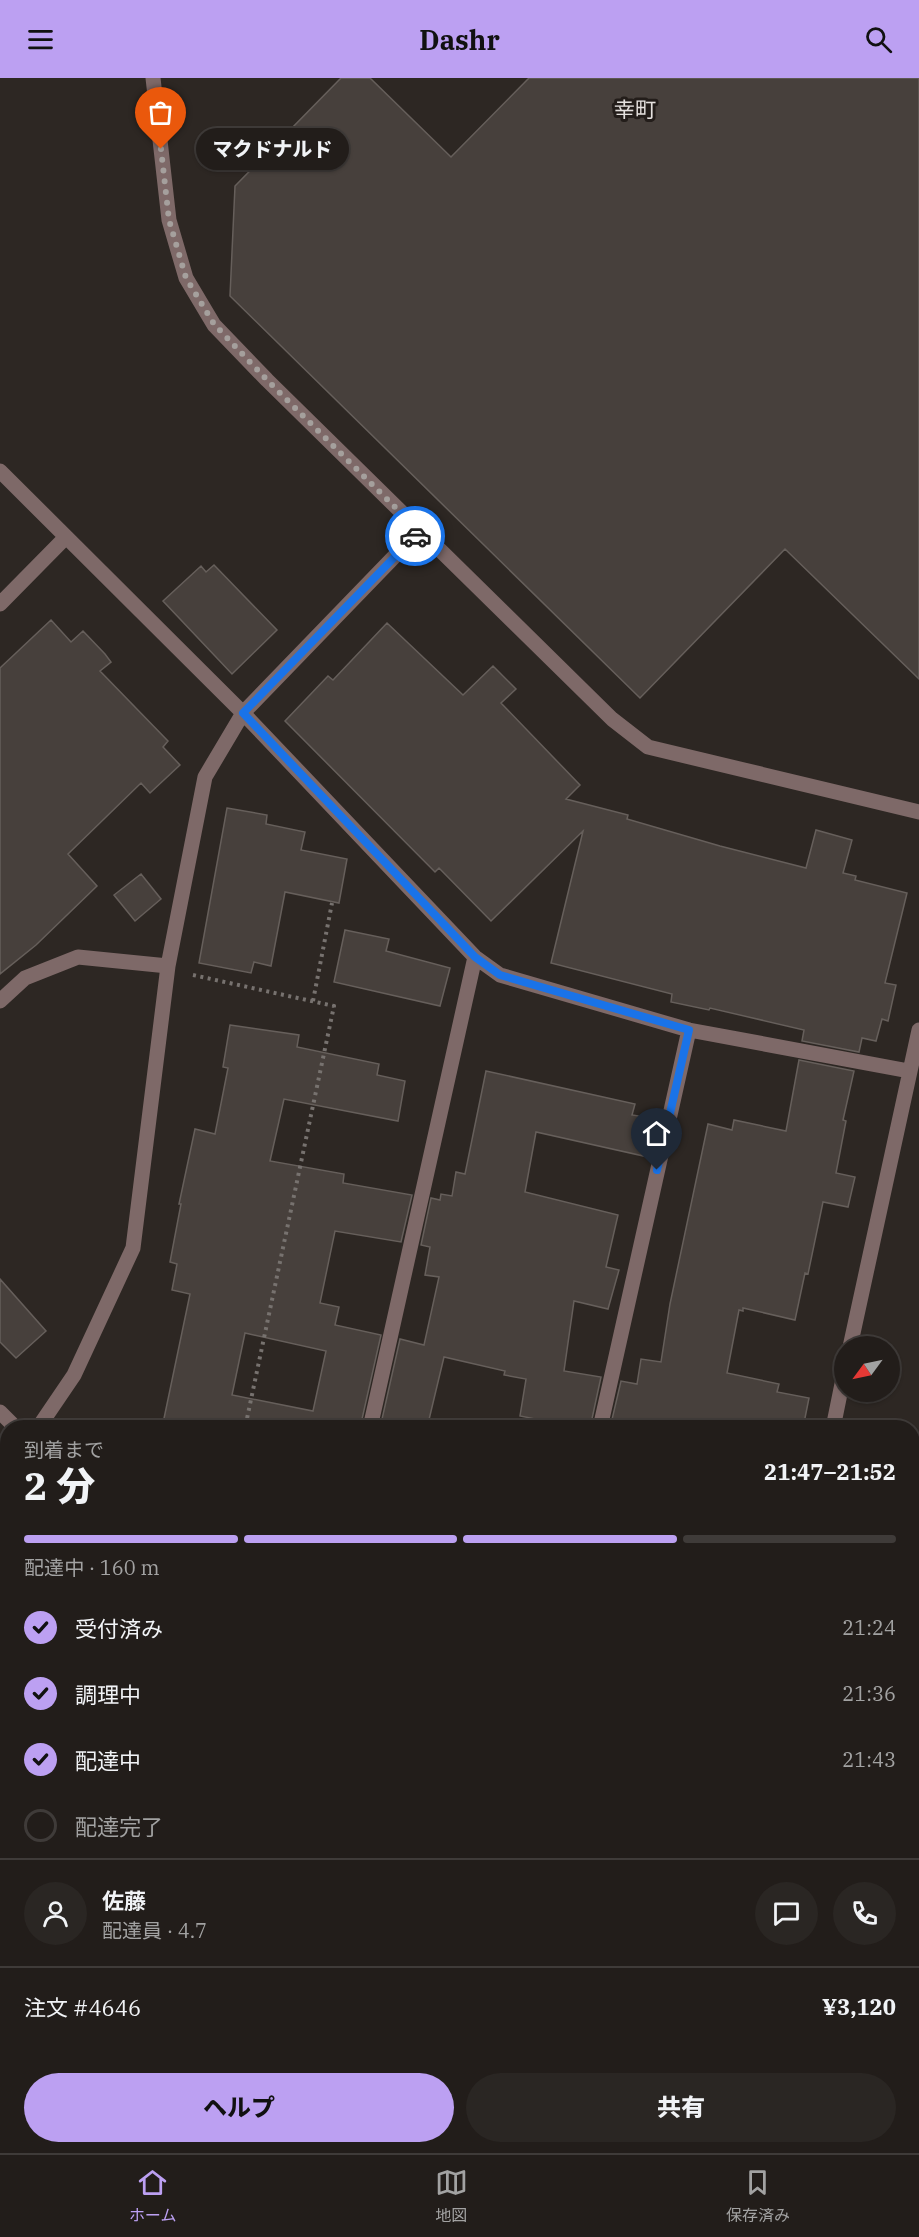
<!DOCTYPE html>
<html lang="ja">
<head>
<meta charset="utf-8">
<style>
	:root { --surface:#221d1a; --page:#2a2623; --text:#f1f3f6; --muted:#a2a2a2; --line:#3f3b39; --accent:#bca0f2 }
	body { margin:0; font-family:"IBM Plex Serif","Noto Sans JP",serif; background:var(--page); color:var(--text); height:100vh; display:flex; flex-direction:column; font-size:22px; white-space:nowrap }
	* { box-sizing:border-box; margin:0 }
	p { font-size:20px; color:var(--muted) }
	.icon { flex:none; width:33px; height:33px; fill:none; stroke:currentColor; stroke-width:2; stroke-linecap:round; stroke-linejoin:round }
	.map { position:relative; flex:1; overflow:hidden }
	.details { position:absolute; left:0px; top:1342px; width:920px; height:734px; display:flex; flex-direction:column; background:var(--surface); border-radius:24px 24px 0 0; box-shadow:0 2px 4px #0004,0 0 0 2px var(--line) }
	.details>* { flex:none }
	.needle { width:39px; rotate:237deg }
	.controls { position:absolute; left:834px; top:1258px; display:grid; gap:12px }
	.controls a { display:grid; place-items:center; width:66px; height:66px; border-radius:50%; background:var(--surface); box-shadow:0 2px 4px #0004,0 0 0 2px var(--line); font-size:30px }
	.pin { position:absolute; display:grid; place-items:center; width:51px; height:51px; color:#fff; margin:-62px -26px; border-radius:50% 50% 50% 0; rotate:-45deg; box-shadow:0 0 6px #0007 }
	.pin .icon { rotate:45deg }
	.courier { position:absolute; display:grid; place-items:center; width:60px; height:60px; margin:-30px; border:4px solid #1a73e8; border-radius:50%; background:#fff; color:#222; box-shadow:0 2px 8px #0007 }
	.bubble { position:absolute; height:42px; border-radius:21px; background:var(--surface); box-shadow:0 2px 4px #0004,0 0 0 2px var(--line); font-size:20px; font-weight:800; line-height:42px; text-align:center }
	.summary em { font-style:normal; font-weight:800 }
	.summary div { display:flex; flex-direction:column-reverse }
	.summary { display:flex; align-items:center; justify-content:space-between; height:102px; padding:0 24px }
	h1 { font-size:39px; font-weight:800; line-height:45px }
	.bar { display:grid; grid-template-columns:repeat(4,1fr); gap:9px 6px; align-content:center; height:72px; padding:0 24px }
	.bar i { height:8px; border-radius:4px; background:var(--line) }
	.bar .current { background:var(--accent) }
	.bar p { grid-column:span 4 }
	.line { display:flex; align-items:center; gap:15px; padding:0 24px; border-top:2px solid var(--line) }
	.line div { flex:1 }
	.round { display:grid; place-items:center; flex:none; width:63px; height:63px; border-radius:32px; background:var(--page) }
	ol { padding:0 24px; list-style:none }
	li { display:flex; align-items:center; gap:18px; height:66px }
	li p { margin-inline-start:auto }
	li .icon { padding:6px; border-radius:50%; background:var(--accent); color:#111; stroke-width:4 }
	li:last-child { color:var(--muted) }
	li i { width:33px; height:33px; border:3px solid var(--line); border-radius:50% }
	.action { display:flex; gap:12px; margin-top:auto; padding:12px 24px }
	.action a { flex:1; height:69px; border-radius:36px; background:var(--accent); color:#111; font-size:24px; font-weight:800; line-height:69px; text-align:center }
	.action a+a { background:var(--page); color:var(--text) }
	header { display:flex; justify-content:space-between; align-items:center; height:78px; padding:0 24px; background:var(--accent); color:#111; font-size:27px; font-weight:800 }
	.tabs { display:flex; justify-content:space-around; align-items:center; height:84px; border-top:2px solid var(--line); background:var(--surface); font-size:16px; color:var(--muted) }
	.tabs a { display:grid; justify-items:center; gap:3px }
	.tabs .current { color:var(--accent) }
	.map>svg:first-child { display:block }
	.green { fill:#44482f }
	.water { fill:#011a21 }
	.building { fill:#47403c; stroke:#665f5b; stroke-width:1.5; fill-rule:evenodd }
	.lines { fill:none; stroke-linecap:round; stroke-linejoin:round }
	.path { stroke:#77726f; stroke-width:4; stroke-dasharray:3 4.5; stroke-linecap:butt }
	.minor { stroke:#7e6968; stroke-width:15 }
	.done { stroke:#a5a09d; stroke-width:6; stroke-dasharray:0 10.8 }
	.route { stroke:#1a73e8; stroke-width:8 }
	.labels { text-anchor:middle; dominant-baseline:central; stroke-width:6; stroke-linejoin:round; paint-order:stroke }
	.quarter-label { font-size:21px; fill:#e5e1df; stroke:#231d1a }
</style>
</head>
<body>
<header><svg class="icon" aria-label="menu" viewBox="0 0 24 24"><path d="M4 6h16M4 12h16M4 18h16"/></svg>Dashr<svg class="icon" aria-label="search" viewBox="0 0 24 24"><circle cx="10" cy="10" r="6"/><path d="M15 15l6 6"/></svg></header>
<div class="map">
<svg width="919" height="2075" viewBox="0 0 919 2075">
	<rect width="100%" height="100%" fill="#2d2723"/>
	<path class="green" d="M 0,1368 L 7,1376 L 7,1499 L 0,1497 Z"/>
	<path class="water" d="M 0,1515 L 8,1516 L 8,2068 L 912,2068 L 912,1698 L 919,1699 L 919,2075 L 0,2075 Z"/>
	<path class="building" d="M 341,0 L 370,0 L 451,79 L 529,0 L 919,0 L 919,601 L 785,471 L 640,620 L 230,218 L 235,108 Z
		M 214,487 L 277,552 L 232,596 L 163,523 L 201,488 L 206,494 Z
		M 51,542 L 71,564 L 83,553 L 105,576 L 111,584 L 100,593 L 168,663 L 163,669 L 180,687 L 150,715 L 141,705 L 68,776 L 97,808 L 36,867 L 0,896 L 0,590 Z
		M 387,545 L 463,617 L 493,588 L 516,611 L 501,625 L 580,707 L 566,721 L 628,737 L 627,741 L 720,768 L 806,790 L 816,752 L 852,762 L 843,795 L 856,798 L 855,802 L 907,815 L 885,905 L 896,907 L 888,943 L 882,941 L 876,963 L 862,960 L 859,974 L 802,963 L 804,952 L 710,930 L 709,932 L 671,924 L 672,916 L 551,885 L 583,753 L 491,843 L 439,790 L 435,794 L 285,643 L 328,598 L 333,602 Z
		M 227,730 L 267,737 L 266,746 L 305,754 L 301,772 L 347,781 L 339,825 L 285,814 L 271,888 L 254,884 L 251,895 L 199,885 Z
		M 141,796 L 161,821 L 135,843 L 114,817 Z
		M 345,852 L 389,861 L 386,873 L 450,890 L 440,928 L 334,904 Z
		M 230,947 L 299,957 L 297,969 L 379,986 L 377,997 L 405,1003 L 398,1043 L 284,1021 L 270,1083 L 344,1096 L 343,1105 L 412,1117 L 401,1164 L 335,1153 L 320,1225 L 339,1229 L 335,1247 L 381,1257 L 360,1350 L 162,1350 L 190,1216 L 172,1212 L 177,1186 L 170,1184 L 181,1126 L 179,1126 L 195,1051 L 215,1056 L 228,990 L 223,989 ZM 245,1255 L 326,1273 L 313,1333 L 232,1317 Z
		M 799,982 L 854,993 L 843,1042 L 846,1043 L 836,1095 L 855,1099 L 848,1129 L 823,1124 L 808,1196 L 805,1195 L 795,1242 L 743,1230 L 743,1233 L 739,1232 L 727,1295 L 779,1306 L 777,1314 L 809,1320 L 803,1350 L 610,1350 L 621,1303 L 637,1306 L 641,1281 L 661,1284 L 670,1226 L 708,1046 L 732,1052 L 734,1042 L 786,1053 Z
		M 486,993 L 635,1026 L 632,1037 L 658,1041 L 648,1079 L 536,1054 L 525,1114 L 618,1137 L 606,1189 L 619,1192 L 608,1231 L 574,1223 L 564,1293 L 601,1299 L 590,1350 L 580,1350 L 520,1338 L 526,1301 L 504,1297 L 505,1293 L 444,1279 L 427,1350 L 380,1350 L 400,1261 L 424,1267 L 439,1199 L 425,1197 L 430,1169 L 421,1167 L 431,1120 L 440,1122 L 441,1116 L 452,1118 L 456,1094 L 465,1096 Z
		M 0,1201 L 46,1253 L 16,1280 L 0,1264 Z"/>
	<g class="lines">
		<path class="path" d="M 193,897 L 334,928 L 245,1350
			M 313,923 L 332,825"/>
		<path class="minor" d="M 153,0 L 169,142 L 186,200 L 214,247 L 267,302 L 612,641 L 648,669 L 919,734
			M 0,393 L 243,635 L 475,879 L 500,897 L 689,952 L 909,993
			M 0,526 L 65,460
			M 0,923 L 25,900 L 78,879 L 168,888
			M 850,1269 L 919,952
			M 0,1334 L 16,1350
			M 38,1350 L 74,1297 L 133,1170 L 168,888 L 205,699 L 243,635 L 419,453
			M 370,1350 L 475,879
			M 600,1350 L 689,952
			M 833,1350 L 844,1296"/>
	</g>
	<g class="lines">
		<path class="done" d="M 161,71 L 169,142 L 186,200 L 214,246 L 267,302 L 419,453 L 415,458"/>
		<path class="route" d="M 415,458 L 243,635 L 475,879 L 500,897 L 689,952 L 657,1092"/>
	</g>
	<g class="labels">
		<g class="quarter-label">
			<text x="635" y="31">幸町</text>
		</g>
	</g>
</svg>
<div class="controls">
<a><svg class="needle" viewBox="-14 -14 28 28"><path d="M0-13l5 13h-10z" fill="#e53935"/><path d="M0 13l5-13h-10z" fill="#a2a2a2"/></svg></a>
</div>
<div class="pin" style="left:161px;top:71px;background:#ea580c"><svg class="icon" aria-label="bag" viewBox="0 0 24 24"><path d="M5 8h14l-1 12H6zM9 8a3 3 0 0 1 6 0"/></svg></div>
<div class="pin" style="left:657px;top:1092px;background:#1f2937"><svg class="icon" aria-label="home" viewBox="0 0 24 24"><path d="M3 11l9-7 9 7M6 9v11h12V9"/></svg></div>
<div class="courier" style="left:415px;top:458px"><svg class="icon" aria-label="car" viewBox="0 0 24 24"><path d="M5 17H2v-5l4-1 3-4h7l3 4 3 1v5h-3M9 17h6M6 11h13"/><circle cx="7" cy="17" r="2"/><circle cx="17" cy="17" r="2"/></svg></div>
<div class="bubble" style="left:196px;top:50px;width:153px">マクドナルド</div>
<section class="details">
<div class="summary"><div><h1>2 分</h1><p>到着まで</p></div><em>21:47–21:52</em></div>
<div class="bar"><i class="current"></i><i class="current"></i><i class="current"></i><i></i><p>配達中 · 160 m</p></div>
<ol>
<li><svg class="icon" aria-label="check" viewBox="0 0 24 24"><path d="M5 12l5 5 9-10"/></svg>受付済み<p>21:24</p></li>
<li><svg class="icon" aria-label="check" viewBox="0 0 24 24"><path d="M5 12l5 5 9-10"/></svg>調理中<p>21:36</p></li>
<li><svg class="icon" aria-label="check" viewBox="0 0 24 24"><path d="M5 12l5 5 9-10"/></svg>配達中<p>21:43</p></li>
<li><i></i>配達完了</li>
</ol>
<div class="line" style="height:108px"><a class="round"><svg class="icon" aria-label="person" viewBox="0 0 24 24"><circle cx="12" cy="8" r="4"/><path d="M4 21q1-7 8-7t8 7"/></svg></a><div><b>佐藤</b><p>配達員 · 4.7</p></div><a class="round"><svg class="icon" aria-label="chat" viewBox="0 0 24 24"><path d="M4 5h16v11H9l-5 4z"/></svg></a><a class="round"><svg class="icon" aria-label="phone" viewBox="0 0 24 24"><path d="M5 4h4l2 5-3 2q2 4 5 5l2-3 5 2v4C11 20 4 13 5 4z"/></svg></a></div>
<div class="line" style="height:78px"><div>注文 #4646</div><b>¥3,120</b></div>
<div class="action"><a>ヘルプ</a><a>共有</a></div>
</section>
</div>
<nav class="tabs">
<a class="current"><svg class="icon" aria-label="home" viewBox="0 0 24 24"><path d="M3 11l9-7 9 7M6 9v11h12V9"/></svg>ホーム</a>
<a><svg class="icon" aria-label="map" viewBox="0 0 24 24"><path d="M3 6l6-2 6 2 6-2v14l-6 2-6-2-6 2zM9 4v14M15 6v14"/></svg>地図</a>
<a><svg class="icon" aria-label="saved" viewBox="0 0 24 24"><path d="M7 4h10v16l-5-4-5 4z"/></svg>保存済み</a>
</nav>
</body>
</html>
